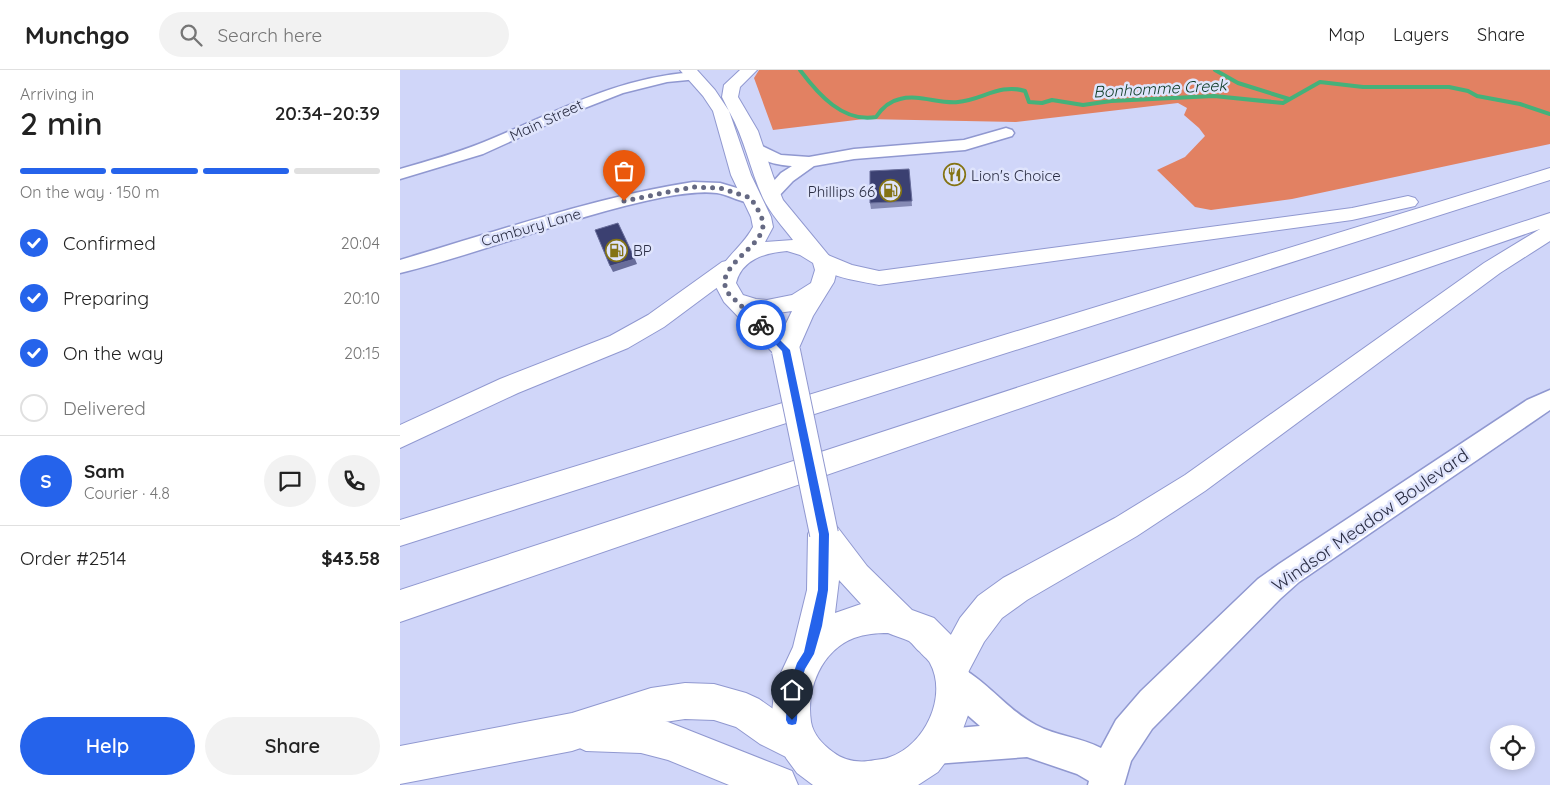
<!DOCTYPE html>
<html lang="en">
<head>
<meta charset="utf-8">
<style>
	:root { --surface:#fff; --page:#f2f2f2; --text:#222; --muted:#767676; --line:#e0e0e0; --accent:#2563eb }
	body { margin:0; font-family:Quicksand,sans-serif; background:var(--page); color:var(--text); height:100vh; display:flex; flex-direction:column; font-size:19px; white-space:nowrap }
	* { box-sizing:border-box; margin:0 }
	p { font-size:16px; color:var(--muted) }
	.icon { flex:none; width:28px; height:28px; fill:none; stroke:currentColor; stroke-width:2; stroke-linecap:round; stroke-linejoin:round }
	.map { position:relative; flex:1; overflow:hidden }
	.details { display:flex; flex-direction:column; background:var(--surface); width:400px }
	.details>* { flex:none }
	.fabs { position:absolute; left:1090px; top:655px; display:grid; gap:10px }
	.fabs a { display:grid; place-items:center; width:45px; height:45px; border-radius:50%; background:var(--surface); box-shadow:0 2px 8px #0003; font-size:25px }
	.pin { position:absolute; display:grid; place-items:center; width:42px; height:42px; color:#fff; margin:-51px -21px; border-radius:50% 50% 50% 0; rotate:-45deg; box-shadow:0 0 5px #0007 }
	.pin .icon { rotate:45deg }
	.courier { position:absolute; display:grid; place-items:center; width:50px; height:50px; margin:-25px; border:4px solid #2563eb; border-radius:50%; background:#fff; color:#222; box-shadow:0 1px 6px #0007 }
	.head em { font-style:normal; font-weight:600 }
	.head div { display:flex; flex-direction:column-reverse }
	.head { display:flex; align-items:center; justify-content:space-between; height:85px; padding:0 20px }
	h1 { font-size:32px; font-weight:600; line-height:38px }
	.bar { display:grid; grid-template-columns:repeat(4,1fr); gap:8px 5px; align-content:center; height:60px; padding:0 20px }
	.bar i { height:6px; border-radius:4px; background:var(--line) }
	.bar .selected { background:var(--accent) }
	.bar p { grid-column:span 4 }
	.line { display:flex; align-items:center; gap:12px; padding:0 20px; border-top:1px solid var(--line) }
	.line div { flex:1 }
	.round { display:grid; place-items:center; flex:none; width:52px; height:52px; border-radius:26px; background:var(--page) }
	ol { padding:0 20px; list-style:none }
	li { display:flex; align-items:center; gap:15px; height:55px }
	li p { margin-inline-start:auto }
	li .icon { padding:5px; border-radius:50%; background:var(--accent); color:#fff; stroke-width:4 }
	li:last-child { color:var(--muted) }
	li i { width:28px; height:28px; border:2px solid var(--line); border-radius:50% }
	.button { display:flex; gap:10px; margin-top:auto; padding:10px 20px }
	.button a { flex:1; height:58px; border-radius:30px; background:var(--accent); color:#fff; font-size:20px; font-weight:600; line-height:58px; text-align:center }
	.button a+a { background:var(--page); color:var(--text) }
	header { display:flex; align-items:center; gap:30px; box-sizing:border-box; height:70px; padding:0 25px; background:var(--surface); border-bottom:1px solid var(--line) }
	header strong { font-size:24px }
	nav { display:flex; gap:28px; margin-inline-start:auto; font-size:18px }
	.search { width:350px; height:45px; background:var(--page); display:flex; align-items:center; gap:12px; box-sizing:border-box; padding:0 18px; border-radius:28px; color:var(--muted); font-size:19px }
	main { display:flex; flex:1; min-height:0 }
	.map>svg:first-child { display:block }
	.forest { fill:#e28162 }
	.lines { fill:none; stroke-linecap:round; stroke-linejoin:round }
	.stream { stroke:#45b17a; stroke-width:4 }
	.minor-casing { stroke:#9098d0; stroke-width:3 }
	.major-casing { stroke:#9098d0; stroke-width:2 }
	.highway-casing { stroke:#9098d0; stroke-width:2 }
	.minor { fill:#fff; fill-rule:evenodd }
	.major { fill:#fff; fill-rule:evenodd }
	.highway { fill:#fff; fill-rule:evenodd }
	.major-bridge-casing { stroke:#9098d0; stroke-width:30; stroke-linecap:butt }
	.major-bridge { stroke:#fff; stroke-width:28 }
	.wall { fill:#868bb5 }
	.shaded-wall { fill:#686d9a }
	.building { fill:#3b4071; stroke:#686d9a }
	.route { fill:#2563eb }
	.done { stroke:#656983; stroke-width:5; stroke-dasharray:0 9 }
	.labels { text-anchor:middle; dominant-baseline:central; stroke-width:5; stroke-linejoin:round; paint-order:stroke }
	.far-street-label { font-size:15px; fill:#2b2e44; stroke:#dfe4fc }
	.far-poi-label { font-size:15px; fill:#2b2e44; stroke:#dfe4fc; text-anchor:start }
	.far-water-label { font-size:16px; font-style:italic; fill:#0c3a24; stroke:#dfe4fc }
	.street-label { font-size:18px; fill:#2b2e44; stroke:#dfe4fc }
</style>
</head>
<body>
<header>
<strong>Munchgo</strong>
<div class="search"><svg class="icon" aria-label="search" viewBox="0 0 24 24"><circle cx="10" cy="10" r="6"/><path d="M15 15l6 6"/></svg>Search here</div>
<nav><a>Map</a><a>Layers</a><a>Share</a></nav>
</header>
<main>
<section class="details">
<div class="head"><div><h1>2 min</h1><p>Arriving in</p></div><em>20:34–20:39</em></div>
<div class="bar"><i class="selected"></i><i class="selected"></i><i class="selected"></i><i></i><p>On the way · 150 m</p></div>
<ol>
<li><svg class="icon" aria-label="check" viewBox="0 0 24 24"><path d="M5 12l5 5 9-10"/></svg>Confirmed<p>20:04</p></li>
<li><svg class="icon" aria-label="check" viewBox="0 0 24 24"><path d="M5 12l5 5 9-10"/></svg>Preparing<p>20:10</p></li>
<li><svg class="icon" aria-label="check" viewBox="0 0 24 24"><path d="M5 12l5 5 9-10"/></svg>On the way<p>20:15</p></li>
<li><i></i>Delivered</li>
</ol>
<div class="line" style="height:90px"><b class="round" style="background:var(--accent);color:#fff">S</b><div><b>Sam</b><p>Courier · 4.8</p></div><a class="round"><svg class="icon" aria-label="chat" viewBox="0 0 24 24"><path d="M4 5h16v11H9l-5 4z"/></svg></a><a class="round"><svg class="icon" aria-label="phone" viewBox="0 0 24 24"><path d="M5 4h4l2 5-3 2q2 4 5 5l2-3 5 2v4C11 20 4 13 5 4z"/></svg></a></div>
<div class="line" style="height:65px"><div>Order #2514</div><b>$43.58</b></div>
<div class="button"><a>Help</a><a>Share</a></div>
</section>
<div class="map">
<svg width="1150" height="715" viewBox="0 0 1150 715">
	<rect width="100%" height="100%" fill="#d0d6f9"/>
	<path class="forest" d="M 359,0 L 1150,0 L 1150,74 L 892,129 L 811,140 L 795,137 L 757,100 L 785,87 L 805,66 L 799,58 L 784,45 L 787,38 L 778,33 L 616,52 L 464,49 L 373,60 L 354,8 Z"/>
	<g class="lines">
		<path class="stream" d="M 400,0 C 418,24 443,53 476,47 C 482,38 490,31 500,29 C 519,24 539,34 558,32 C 582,30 600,13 625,21 L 629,32 L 642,33 L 652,30 L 683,35 L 711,31 L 814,26 L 883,33 L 920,12 L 963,17 L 1049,17 L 1068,21 L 1077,26 L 1120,34 L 1150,44
			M 815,0 L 838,13 L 889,29"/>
		<defs>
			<path id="minor" d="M 293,2 L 298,3 L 300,6 L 298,9 L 267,12 L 223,23 L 177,41 L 83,84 L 0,109 L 0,99 C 28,91 57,83 84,72 C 158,42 211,9 293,2 Z
				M 606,58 L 612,60 L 614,63 L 612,66 L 565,80 L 454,89 L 414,96 L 393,111 L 377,128 L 371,129 L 365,128 L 362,124 L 381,103 L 392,96 C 377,95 357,91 348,78 L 350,75 L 356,73 L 381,85 L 409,87 L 454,79 L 564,70 Z
				M 293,112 L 320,113 L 357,124 L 360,128 L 357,132 C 343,135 331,125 317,123 C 299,121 281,124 264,127 C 174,145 89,181 0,203 L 0,190 C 95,162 195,127 293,112 Z
				M 1150,320 L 1150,340 L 899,512 L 880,529 L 752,659 L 731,691 L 724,715 L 688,715 L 689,711 L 677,704 L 627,687 L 535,694 L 523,689 L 518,677 L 523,665 L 535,660 L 580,656 L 541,622 L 537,610 L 541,598 L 553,594 C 585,607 605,639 636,655 C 656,666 680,667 701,678 L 716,650 L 741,621 L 858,509 L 879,494 L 1127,330 Z"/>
			<path id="major" d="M 280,0 L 297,0 L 315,20 L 329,41 L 322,27 L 324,15 L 340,0 L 357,0 L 340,17 L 338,27 L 358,61 L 373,106 L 383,130 L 435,193 L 437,200 L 434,212 L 413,246 L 395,287 L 386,290 L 377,287 L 324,232 L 314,213 C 320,190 342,178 353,157 L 351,147 L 331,105 L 313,41 L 303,26 ZM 329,41 C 345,69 350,100 363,128 C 370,143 383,157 393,170 L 365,172 L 373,157 L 371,147 L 351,105 ZM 387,181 L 400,185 L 413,193 L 415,200 L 411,213 L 392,225 L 367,230 L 356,229 L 343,225 L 336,213 C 342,189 365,183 387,181 ZM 392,241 L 382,262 L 364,245 Z
				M 424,451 L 435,454 L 467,496 L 512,540 L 534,548 L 555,569 L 571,608 L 571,637 L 556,678 L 538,702 L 518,715 L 413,715 L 397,703 L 386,688 L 381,675 L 374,659 L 372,642 L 374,624 L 379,607 L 393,577 L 407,520 L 408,464 L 413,454 ZM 439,510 L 461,534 L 435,543 ZM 488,563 C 494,566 503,568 509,571 C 513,574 516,579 520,582 C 523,586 528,589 530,593 C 548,626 525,675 490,687 C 486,689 480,689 475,690 C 460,693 446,692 433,682 C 423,675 413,664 411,652 C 406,619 421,581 454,568 C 465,564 477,563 488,563 Z
				M 186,643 L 241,645 L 268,652 L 392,701 L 398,715 L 329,715 L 268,690 L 241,683 L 186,681 L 173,675 L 167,662 L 173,649 Z"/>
			<path id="highway" d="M 1150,98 L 1150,110 L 0,476 L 0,450 Z
				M 1008,126 L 1015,128 L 1018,132 L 1015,136 L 952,150 L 479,215 C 460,211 423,207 412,190 L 415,185 L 423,183 L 452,195 L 479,201 L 952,138 Z
				M 1150,143 L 1150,171 L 1100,203 L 805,421 L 737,466 L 627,530 L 602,548 L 584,572 L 564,610 L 551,616 L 538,610 L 533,598 L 560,548 L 578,526 L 603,508 L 715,448 L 785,405 L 1084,193 L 1140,159 L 0,552 L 0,520 Z
				M 330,190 L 338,192 L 341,197 L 338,202 L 264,257 L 228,278 L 118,323 L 0,378 L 0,355 L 100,309 L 210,266 L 248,245 L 322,192 Z
				M 285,613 L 314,614 L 346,623 L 359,629 L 386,648 L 413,662 L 419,675 L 413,688 L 400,694 L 360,674 L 336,657 L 314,650 L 285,649 L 251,654 L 172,681 L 0,714 L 0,676 L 172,643 L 251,618 Z"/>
		</defs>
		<use href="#minor" class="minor-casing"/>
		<use href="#major" class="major-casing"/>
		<use href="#highway" class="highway-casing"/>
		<use href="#minor" class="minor"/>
		<use href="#major" class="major"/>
		<use href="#highway" class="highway"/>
		<defs>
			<path id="major-bridge" d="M 386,281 L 424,464"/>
		</defs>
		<use href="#major-bridge" class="major-bridge-casing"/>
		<use href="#major-bridge" class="major-bridge"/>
	</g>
	<path class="wall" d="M 509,99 L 512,136 L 471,139 L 470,133 Z"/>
	<path class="shaded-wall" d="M 235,189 L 237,194 L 213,202 L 210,196 Z"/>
	<path class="building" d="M 509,99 L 512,131 L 470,133 L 470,101 Z
		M 218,153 L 235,189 L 210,196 L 195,160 Z"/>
	<path class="route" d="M 358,253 L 363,253 L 390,280 L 429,464 L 428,520 L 422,556 L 414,584 L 405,599 L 398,622 L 397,650 L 396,654 L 392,655 L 388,654 L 386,650 L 387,622 L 397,593 L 404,582 L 418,520 L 419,464 L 382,281 L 358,256 Z"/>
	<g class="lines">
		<path class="done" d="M 224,131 L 293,117 L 320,118 L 351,128 C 355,136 364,147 363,156 C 361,176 327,190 324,213 L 328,223 L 361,255"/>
	</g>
	<defs>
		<symbol id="restaurant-ring" viewBox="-11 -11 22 22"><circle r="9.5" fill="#dfe4fc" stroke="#847314" stroke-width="1.5"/><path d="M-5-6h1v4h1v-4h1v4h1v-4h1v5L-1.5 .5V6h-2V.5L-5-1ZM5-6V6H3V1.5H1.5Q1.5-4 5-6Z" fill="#847314"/></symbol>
		<symbol id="fuel-ring" viewBox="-11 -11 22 22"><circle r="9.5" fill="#dfe4fc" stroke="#847314" stroke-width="1.5"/><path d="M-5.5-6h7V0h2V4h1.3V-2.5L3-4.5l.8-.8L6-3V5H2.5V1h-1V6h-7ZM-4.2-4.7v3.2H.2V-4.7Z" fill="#847314"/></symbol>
	</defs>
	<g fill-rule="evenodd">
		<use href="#restaurant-ring" x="542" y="92" width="25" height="25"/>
		<use href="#fuel-ring" x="478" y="108" width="25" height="25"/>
		<use href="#fuel-ring" x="204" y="168" width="25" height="25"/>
	</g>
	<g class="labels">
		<g class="far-street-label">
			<text transform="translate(146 50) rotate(-25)">Main Street</text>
			<text transform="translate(131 157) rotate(-16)">Cambury Lane</text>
		</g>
		<g class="far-poi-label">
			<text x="571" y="105">Lion's Choice</text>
			<text x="475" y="121" text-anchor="end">Phillips 66</text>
			<text x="233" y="180">BP</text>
		</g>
		<g class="far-water-label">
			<text transform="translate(760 18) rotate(-3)">Bonhomme Creek</text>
		</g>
		<g class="street-label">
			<text transform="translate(970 450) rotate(-35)">Windsor Meadow Boulevard</text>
		</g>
	</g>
</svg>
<div class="fabs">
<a><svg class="icon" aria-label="locate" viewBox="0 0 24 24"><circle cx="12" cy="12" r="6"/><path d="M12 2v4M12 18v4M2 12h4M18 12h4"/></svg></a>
</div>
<div class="pin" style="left:224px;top:131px;background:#ea580c"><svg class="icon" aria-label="bag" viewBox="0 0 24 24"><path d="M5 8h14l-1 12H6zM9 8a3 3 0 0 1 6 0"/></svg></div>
<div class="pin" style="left:392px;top:650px;background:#1f2937"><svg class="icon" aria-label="home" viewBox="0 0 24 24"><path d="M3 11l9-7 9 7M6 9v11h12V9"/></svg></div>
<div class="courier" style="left:361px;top:255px"><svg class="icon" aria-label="bike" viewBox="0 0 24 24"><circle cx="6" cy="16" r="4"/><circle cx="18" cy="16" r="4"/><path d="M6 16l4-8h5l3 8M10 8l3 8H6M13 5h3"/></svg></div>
</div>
</main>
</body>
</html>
